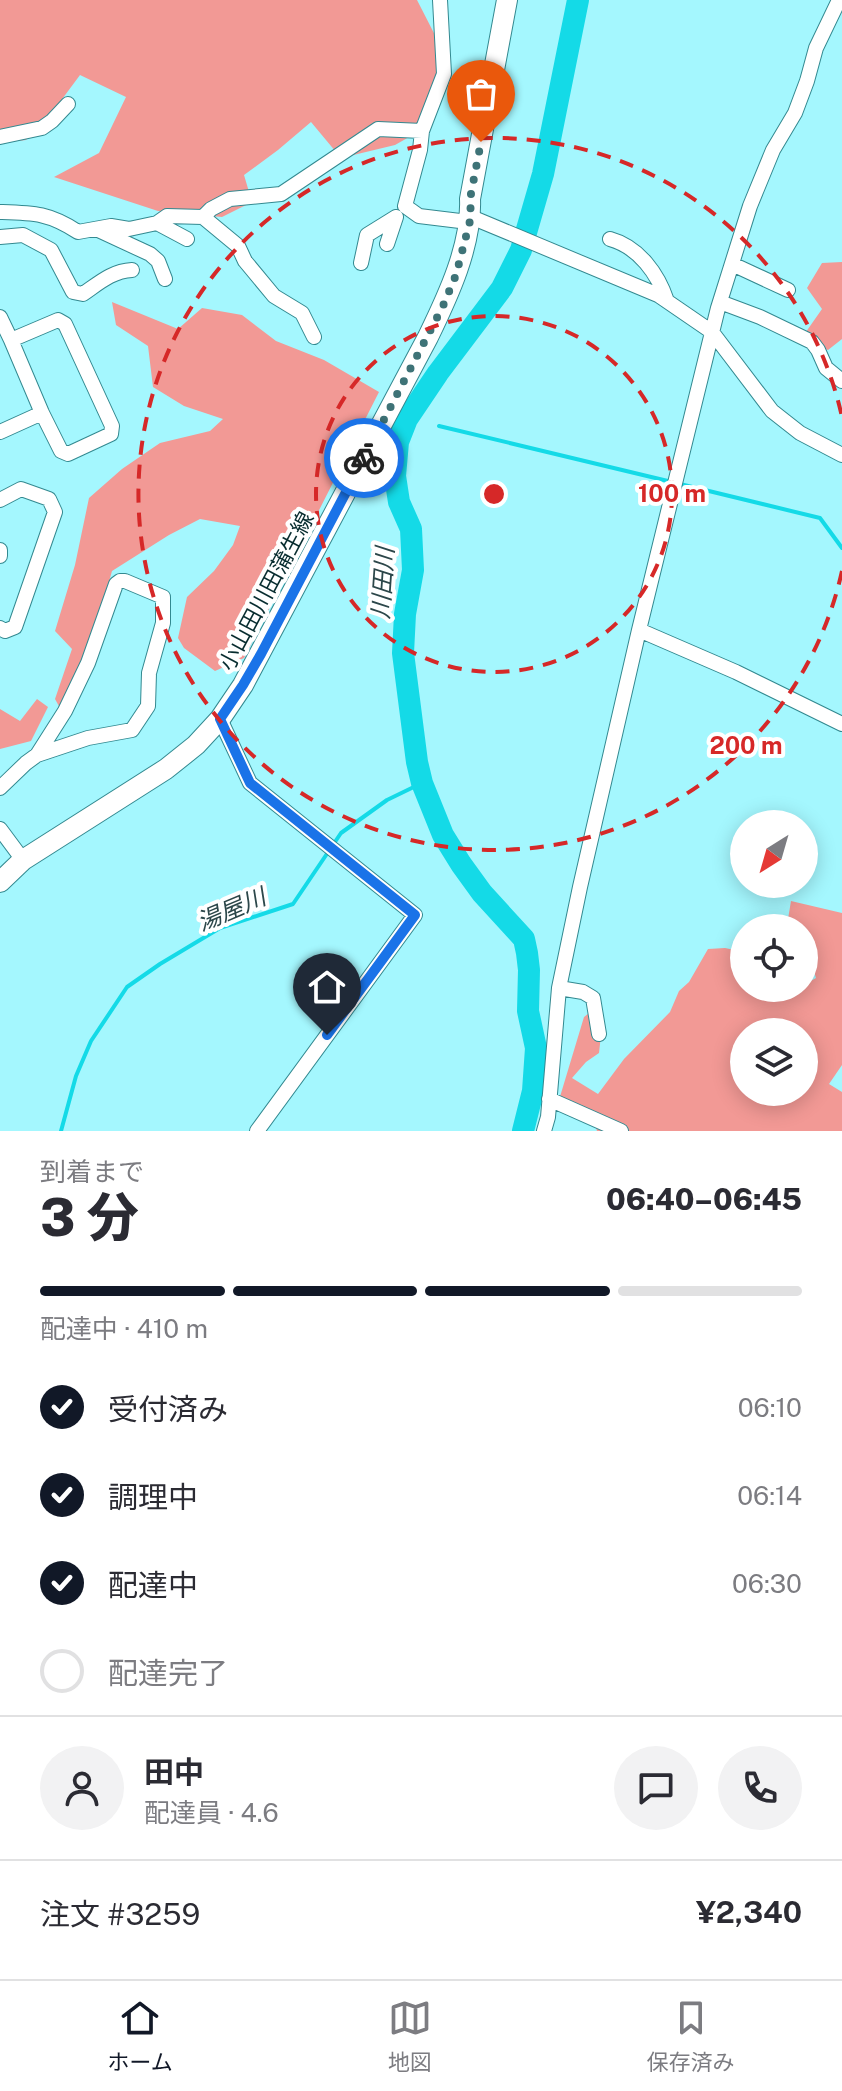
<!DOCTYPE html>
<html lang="ja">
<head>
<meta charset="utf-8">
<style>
	:root { --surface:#fff; --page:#f2f2f3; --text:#2b2b33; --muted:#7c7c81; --line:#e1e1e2; --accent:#111827 }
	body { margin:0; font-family:"Public Sans","Noto Sans JP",sans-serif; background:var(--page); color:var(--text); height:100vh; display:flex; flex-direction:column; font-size:30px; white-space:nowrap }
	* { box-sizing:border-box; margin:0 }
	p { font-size:26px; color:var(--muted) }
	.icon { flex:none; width:44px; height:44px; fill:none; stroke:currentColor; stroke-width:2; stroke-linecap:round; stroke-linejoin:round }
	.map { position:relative; height:1131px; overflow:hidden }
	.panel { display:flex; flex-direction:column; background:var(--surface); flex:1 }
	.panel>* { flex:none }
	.needle { width:52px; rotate:217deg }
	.controls { position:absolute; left:730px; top:810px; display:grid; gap:16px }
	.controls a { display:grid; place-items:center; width:88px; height:88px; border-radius:50%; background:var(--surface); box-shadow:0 4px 20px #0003; font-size:40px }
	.pin { position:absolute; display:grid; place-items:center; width:68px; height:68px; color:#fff; margin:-82px -34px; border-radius:50% 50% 50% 0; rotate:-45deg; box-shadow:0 0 8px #0007 }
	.pin .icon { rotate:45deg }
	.courier { position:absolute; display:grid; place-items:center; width:80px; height:80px; margin:-40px; border:6px solid #1a73e8; border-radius:50%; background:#fff; color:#222; box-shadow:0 2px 10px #0007 }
	.head em { font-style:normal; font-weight:800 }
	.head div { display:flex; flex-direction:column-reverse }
	.head { display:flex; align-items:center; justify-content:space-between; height:136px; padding:0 40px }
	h1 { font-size:52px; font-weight:800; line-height:60px }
	.bar { display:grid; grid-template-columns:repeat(4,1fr); gap:12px 8px; align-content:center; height:96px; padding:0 40px }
	.bar i { height:10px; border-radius:6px; background:var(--line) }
	.bar .current { background:var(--accent) }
	.bar p { grid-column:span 4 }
	.line { display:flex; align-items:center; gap:20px; padding:0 40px; border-top:2px solid var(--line) }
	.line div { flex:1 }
	.round { display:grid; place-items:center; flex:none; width:84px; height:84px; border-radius:42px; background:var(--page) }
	ol { padding:0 40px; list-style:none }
	li { display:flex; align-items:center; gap:24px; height:88px }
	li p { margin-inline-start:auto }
	li .icon { padding:8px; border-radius:50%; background:var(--accent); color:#fff; stroke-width:4 }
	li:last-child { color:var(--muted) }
	li i { width:44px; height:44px; border:4px solid var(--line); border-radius:50% }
	.dock { display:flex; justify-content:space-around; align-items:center; height:112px; border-top:2px solid var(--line); background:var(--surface); font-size:22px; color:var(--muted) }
	.dock a { display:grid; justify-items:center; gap:4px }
	.dock .current { color:var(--accent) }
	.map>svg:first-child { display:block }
	.green { fill:#f29995; fill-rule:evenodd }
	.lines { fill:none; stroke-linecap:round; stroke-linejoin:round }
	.stream { stroke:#14dae7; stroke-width:4 }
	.river { stroke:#14dae7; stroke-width:22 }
	.minor-casing { stroke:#338990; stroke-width:16 }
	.secondary-casing { stroke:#338990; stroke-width:22 }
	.minor { stroke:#fff; stroke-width:14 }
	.secondary { stroke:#fff; stroke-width:20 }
	.done { stroke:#3e7377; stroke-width:8; stroke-dasharray:0 14.4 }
	.route { stroke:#1a73e8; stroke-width:10 }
	.ring { fill:none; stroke:#d62828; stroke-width:4; stroke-dasharray:14 10 }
	.labels { text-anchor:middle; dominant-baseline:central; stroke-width:8; stroke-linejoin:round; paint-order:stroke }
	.street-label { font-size:22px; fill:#072c2f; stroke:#fff }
	.water-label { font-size:24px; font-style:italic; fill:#2c474a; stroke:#fff }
	.centre { fill:#d62828; stroke:#fff; stroke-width:4 }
	.ring-label { font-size:24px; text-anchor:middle; font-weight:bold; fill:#d62828; stroke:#fff; stroke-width:8; stroke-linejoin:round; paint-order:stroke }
</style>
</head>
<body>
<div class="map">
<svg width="842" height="1131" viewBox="0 0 842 1131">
	<rect width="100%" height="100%" fill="#a4f7fe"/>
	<path class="green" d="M 0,0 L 417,0 L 438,41 L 435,109 L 418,132 L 395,145 L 341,158 L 311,122 L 278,150 L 244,175 L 252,202 L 222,217 L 158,211 L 54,177 L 99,153 L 126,97 L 80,75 L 54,110 L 26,140 L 0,143 Z
		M 842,262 L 842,339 L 828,350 L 801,339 L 822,309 L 807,288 L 822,263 Z
		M 112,302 L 178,329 L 202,308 L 242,315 L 276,341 L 324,360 L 379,392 L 244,658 L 215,671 L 184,648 L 178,638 L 187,597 L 214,571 L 233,545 L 240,526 L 200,519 L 169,535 L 112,571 L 88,657 L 60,708 L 55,699 L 72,649 L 55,631 L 75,565 L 89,498 L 122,469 L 160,443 L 210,431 L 223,419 L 184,406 L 153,387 L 148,346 L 116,325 Z
		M 37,699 L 48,707 L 31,741 L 0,749 L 0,709 L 20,721 Z
		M 791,901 L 842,913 L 842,1065 L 829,1084 L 842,1092 L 842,1131 L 597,1131 L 596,1128 L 576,1115 L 556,1110 L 584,1017 L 598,1006 L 602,1026 L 599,1053 L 586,1062 L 572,1078 L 598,1094 L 624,1059 L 670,1012 L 679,991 L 689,982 L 708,949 L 725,948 L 744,952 L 744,988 L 804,988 L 804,982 L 807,983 L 816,978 L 809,955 L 804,953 L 804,928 L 777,928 L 776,926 L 787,925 ZM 744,1032 L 804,1032 L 804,1092 L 744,1092 Z"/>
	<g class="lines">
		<path class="stream" d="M 439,426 L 672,482
			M 680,484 L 820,518 L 842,548
			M 61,1131 L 76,1076 L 91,1041 L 127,987 L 160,964 L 220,928 L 293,904 L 341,833 L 387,800 L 422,783"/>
		<path class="river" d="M 523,1131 L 533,1091 L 536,1048 L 528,1011 L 529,970 L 527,953 L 524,939 L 482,893 L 461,864 L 443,835 L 422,783 L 417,762 L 403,653 L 405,614 L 413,570 L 411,529 L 399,502 L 395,476 L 398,442 L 407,419 L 438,373 L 502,288 L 521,250 L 543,174 L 578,0"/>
		<defs>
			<path id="minor" d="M 440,0 L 444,74 L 422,131 L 420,150 L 405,206 L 419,216 L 460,221 L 471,217 L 658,295 L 712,332 L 772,411 L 800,433 L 842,455
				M 0,137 L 42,128 L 52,121 L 68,104
				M 0,212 C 34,213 49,213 78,232 L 111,226 L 129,229 L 157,223 L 167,216 L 203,217 L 211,209 L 230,199 L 281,194 L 378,129 L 422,131
				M 203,217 L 238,246 L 245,261 L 274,296 L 302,313 L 314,337
				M 157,223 L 187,239
				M 96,229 L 150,254 L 158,261 L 165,279
				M 0,237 L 23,235 L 51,250 L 73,292 L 83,294 C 99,283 112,271 132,270
				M 610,239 C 639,247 658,274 667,301
				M 387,244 L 396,217
				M 361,263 L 367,235 L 396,217
				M 732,264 L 788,290
				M 720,302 L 760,317 L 812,342 L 818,350 L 826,368 L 842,381
				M 0,317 L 11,340
				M 58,320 L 65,324 L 112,426 L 111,434 L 68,454 L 61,451 L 42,413 L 11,340 Z
				M 0,432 L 42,413
				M 0,500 L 21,489 L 49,499 L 55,512 L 15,627 L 5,631 L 0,628
				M 0,550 L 0,556
				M 639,630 L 736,672 L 842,724
				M 220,719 L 250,783 L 415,915 L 257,1131
				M 0,788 L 26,763 L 37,755 L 88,738 L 132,730 L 148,706 L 149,673 L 163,623 L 163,597 L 125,581 L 120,581 L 116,584 L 88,663 L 65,711 L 37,755
				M 0,829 L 23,860
				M 559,988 L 583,992 L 593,998 L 599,1034
				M 549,1099 L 621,1131
				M 544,1131 L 548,1117 L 559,988 L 580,887 L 639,630 L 718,308 L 750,206 L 773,150 L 795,113 L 807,81 L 816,48 L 839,0"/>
			<path id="secondary" d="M 0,882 L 23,860 L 166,769 L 196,745 L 220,719 L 243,685 L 428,337 C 448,296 472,245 470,199 L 507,0"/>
		</defs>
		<use href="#minor" class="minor-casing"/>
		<use href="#secondary" class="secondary-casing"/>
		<use href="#minor" class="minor"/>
		<use href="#secondary" class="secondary"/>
	</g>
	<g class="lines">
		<path class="done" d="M 364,458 L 443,306 L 456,275 L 471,217 L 470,199 L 481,142"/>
		<path class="route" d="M 327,1035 L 415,915 L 250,783 L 220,719 L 243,685 L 261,654 L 364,458"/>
	</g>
	<g class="ring">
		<circle cx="494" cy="494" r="178"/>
		<path d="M842 571A356 356 0 1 1 842 417"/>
	</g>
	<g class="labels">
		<g class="street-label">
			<text transform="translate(266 591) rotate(-62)">小山田川田蒲生線</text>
		</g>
		<g class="water-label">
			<text transform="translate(382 583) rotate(-86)">川田川</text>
			<text transform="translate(231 909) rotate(-23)">湯屋川</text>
		</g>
	</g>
	<circle cx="494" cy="494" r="12" class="centre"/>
	<g class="ring-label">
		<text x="672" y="502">100 m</text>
		<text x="746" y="754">200 m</text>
	</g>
</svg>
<div class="controls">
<a><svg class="needle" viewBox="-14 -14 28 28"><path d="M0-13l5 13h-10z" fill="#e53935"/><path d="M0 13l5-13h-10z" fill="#7c7c81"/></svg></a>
<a><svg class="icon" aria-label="locate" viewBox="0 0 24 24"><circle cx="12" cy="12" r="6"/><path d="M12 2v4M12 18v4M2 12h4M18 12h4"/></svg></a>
<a><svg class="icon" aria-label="layers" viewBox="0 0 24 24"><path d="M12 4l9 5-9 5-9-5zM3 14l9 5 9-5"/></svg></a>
</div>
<div class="pin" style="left:481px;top:142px;background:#ea580c"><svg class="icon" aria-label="bag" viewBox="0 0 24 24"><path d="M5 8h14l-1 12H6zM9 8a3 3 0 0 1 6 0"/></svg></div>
<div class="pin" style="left:327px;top:1035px;background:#1f2937"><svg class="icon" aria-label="home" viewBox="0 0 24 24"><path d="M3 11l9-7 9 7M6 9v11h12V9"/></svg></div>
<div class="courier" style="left:364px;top:458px"><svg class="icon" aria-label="bike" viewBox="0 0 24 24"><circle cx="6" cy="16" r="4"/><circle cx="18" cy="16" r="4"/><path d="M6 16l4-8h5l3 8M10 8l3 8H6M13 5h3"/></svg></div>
</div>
<section class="panel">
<div class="head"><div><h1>3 分</h1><p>到着まで</p></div><em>06:40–06:45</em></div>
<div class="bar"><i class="current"></i><i class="current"></i><i class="current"></i><i></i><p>配達中 · 410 m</p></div>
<ol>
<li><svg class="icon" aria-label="check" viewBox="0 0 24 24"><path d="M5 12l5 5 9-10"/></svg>受付済み<p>06:10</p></li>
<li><svg class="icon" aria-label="check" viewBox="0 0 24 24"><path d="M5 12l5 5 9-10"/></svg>調理中<p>06:14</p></li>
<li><svg class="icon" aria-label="check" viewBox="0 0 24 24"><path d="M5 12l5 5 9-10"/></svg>配達中<p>06:30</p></li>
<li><i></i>配達完了</li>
</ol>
<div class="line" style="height:144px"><a class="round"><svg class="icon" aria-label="person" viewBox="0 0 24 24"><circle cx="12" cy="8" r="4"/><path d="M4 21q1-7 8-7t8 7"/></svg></a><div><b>田中</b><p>配達員 · 4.6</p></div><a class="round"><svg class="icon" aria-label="chat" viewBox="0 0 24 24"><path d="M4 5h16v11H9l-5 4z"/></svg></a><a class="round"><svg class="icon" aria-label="phone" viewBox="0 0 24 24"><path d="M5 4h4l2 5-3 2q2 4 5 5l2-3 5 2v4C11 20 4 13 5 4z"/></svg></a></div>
<div class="line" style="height:104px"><div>注文 #3259</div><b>¥2,340</b></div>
</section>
<nav class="dock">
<a class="current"><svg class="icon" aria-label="home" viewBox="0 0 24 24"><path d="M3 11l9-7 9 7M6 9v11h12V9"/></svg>ホーム</a>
<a><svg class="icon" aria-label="map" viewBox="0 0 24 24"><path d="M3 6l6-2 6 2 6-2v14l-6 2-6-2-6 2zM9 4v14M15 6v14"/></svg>地図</a>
<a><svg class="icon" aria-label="saved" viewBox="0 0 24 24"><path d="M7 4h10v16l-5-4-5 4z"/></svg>保存済み</a>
</nav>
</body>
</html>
